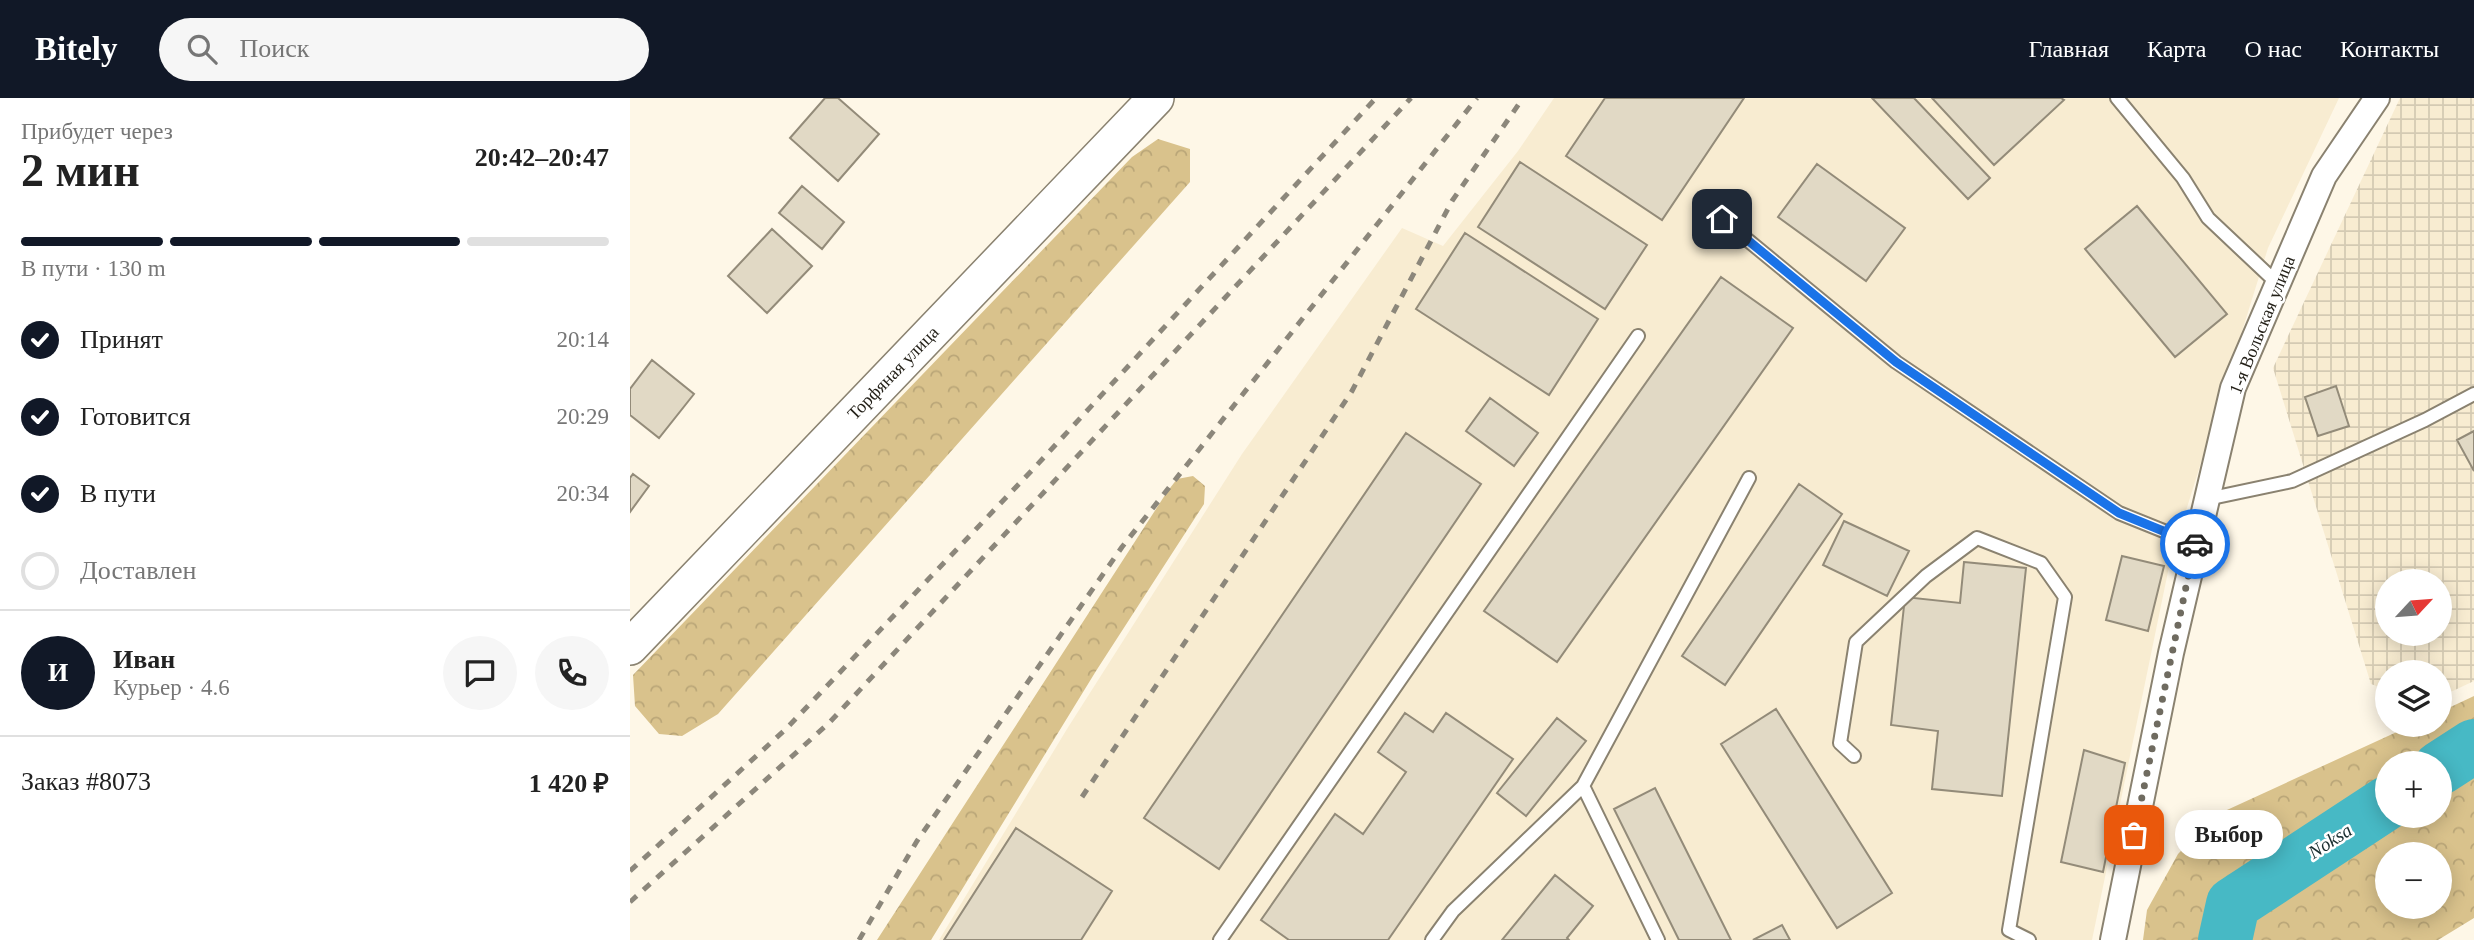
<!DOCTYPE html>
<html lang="ru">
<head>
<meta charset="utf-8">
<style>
	:root { --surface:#fff; --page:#f6f6f6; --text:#222; --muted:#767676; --line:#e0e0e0; --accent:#111827 }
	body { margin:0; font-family:"Times New Roman",serif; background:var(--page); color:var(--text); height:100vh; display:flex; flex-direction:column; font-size:26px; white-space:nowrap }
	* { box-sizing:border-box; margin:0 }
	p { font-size:23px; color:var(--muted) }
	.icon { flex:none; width:38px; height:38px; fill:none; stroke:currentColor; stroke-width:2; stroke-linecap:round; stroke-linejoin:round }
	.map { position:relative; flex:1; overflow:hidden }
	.sheet { display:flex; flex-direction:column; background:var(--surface); width:630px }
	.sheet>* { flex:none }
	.needle { width:46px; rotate:64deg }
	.fabs { position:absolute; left:1745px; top:471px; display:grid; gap:14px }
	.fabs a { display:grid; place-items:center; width:77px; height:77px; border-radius:50%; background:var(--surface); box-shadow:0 4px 18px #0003; font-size:35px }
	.pin { position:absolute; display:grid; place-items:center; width:60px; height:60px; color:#fff; margin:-30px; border-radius:14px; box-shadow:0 4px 10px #0006 }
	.courier { position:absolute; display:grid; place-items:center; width:70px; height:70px; margin:-35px; border:5px solid #1a73e8; border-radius:50%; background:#fff; color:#222; box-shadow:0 2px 9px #0007 }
	.bubble { position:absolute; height:49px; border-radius:24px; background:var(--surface); box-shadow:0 4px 18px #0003; font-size:23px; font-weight:800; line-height:49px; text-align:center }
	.summary em { font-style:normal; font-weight:800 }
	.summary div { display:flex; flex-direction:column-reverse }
	.summary { display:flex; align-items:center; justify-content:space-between; height:119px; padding:0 21px }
	h1 { font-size:46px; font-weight:800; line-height:52px }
	.bar { display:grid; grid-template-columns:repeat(4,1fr); gap:10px 7px; align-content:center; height:84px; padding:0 21px }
	.bar i { height:9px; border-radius:5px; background:var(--line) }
	.bar .selected { background:var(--accent) }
	.bar p { grid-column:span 4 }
	.line { display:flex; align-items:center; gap:18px; padding:0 21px; border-top:2px solid var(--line) }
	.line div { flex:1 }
	.round { display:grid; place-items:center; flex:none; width:74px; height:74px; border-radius:37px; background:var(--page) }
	ol { padding:0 21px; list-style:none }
	li { display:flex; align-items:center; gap:21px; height:77px }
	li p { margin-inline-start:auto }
	li .icon { padding:7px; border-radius:50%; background:var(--accent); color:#fff; stroke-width:4 }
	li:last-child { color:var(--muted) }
	li i { width:38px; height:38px; border:4px solid var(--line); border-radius:50% }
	header { display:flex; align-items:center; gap:42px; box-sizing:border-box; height:98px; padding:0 35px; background:var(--accent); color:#fff }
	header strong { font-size:33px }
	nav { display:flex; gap:38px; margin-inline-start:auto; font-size:24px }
	.search { width:490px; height:63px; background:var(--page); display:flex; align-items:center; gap:18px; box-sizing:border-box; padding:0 24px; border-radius:38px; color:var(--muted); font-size:26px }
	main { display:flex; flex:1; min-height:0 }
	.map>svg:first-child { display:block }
	.built { fill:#f8ecd1 }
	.industrial { fill:url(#industrial-grid); fill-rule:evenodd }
	.forest { fill:url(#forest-crowns); fill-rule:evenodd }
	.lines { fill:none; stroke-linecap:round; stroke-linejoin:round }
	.river { stroke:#47b9c5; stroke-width:54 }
	.building { fill:#e1d9c5; stroke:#938b79; stroke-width:2 }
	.lane-casing { stroke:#8a8270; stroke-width:16 }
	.street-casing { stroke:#8a8270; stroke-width:28 }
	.secondary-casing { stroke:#8a8270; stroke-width:38 }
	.lane { stroke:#fff; stroke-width:12 }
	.street { stroke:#fff; stroke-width:24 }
	.secondary { stroke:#fff; stroke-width:35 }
	.rail { stroke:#8c877b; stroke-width:5; stroke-dasharray:9 9; stroke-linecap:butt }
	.done { stroke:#6f6b60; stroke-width:7; stroke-dasharray:0 12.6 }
	.route { stroke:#1a73e8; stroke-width:9 }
	.labels { text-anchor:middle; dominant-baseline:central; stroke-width:5; stroke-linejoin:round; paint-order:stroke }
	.street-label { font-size:18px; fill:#221f17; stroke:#fff }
	.water-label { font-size:19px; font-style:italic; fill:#192d2f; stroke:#fff }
</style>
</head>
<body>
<header>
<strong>Bitely</strong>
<div class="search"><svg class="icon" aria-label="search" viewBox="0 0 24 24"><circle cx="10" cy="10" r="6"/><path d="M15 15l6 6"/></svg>Поиск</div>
<nav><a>Главная</a><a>Карта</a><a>О нас</a><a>Контакты</a></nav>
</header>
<main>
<section class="sheet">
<div class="summary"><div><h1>2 мин</h1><p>Прибудет через</p></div><em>20:42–20:47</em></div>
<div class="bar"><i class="selected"></i><i class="selected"></i><i class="selected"></i><i></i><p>В пути · 130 m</p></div>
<ol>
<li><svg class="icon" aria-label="check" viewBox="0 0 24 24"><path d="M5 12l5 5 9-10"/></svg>Принят<p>20:14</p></li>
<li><svg class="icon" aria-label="check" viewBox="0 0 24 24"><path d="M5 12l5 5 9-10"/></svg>Готовится<p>20:29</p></li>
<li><svg class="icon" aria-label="check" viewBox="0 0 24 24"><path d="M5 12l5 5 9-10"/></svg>В пути<p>20:34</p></li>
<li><i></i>Доставлен</li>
</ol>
<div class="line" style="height:126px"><b class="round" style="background:var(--accent);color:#fff">И</b><div><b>Иван</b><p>Курьер · 4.6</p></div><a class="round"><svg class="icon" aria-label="chat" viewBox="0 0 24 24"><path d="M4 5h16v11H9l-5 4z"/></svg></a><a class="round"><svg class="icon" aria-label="phone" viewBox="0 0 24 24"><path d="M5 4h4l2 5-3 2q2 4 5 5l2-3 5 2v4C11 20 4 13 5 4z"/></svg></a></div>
<div class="line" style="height:91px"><div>Заказ #8073</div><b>1 420 ₽</b></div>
</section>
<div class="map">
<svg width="1844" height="842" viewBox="0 0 1844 842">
	<defs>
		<pattern id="industrial-grid" width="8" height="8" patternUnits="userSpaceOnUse" patternTransform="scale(1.75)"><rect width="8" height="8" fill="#f8ecd1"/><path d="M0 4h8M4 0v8" fill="none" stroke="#d4cab3"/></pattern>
		<pattern id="forest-crowns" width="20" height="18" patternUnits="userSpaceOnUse" patternTransform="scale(1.75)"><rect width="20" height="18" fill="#d9c28c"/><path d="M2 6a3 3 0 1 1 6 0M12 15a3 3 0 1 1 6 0" fill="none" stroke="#baa678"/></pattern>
	</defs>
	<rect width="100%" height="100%" fill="#fef7e7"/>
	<path class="built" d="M 924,0 L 1709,0 L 1638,150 L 1540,464 L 1462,842 L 309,842 L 437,631 L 612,356 L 772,130 L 813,148 L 888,53 Z"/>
	<path class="industrial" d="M 1770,0 L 1844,0 L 1844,583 L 1810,599 L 1810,574 L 1757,574 L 1757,592 L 1741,586 L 1643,270 ZM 1757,483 L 1810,483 L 1810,536 L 1757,536 Z"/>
	<path class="forest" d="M 528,41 L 560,51 L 560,84 L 88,616 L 52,638 L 29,636 L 5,608 L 3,577 L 502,59 Z
		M 563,378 L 575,388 L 574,406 L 466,573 L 301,842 L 247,842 L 537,394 L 547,381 Z
		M 1844,598 L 1844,820 L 1808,842 L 1513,842 L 1517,812 L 1548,756 L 1586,717 L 1782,627 L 1810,626 L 1810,614 ZM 1757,665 L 1810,665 L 1810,718 L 1757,718 ZM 1757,756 L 1810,756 L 1810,808 L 1757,808 Z"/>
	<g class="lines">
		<path class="river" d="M 1810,670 L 1844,648
			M 1595,842 L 1603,806 L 1757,705"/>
	</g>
	<path class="building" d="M 195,0 L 208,0 L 249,36 L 208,83 L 160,40 Z
		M 975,0 L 1114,0 L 1032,122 L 936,58 Z
		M 1242,0 L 1284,0 L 1360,80 L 1338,101 Z
		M 1302,0 L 1431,0 L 1434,2 L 1364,67 Z
		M 890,64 L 1017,147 L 975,211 L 848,129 Z
		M 1187,66 L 1275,130 L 1236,183 L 1148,119 Z
		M 172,88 L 214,124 L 192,151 L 149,115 Z
		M 1507,108 L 1597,216 L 1545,259 L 1455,151 Z
		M 142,131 L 182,168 L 137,215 L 98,178 Z
		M 835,135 L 968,221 L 919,297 L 786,211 Z
		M 1091,179 L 1163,230 L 927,564 L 854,513 Z
		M 22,262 L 64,296 L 29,340 L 0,317 L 0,291 Z
		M 1706,288 L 1719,328 L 1688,338 L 1675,299 Z
		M 860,300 L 908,335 L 884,368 L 836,333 Z
		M 1844,333 L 1844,373 L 1827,342 Z
		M 776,335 L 851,386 L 589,771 L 514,720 Z
		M 3,376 L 19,388 L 0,414 L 0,380 Z
		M 1169,386 L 1212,416 L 1095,587 L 1052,558 Z
		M 1214,423 L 1279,453 L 1257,498 L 1193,467 Z
		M 1492,458 L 1534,468 L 1518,533 L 1476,522 Z
		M 1334,464 L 1396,470 L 1372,698 L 1302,691 L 1308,633 L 1261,627 L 1275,499 L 1330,505 Z
		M 1146,611 L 1262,795 L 1207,830 L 1091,646 Z
		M 775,615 L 803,634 L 816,615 L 883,661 L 758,842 L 659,842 L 631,822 L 705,716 L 733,736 L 776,674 L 748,654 Z
		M 927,620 L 956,643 L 896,718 L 867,695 Z
		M 1454,652 L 1495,665 L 1473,774 L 1431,764 Z
		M 1025,690 L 1101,842 L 1049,842 L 984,711 Z
		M 386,730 L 482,793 L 451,842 L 314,842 Z
		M 925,777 L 963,808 L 937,840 L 939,842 L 872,842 Z
		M 1152,827 L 1160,842 L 1123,842 Z"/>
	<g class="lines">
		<defs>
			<path id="lane" d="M 1487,0 L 1553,80 L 1578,120 L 1648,186
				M 1092,121 L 1266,264 L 1489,415 L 1566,446
				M 1577,401 L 1662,383 L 1795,322 L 1844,296
				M 1224,658 L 1210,645 L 1226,544 L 1296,478 L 1347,440 L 1411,465 L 1435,499 L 1379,832 L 1399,842
				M 953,688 L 1028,842
				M 590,842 L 1008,238
				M 802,842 L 823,813 L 953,688 L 1119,380"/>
			<path id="street" d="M 1483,842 L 1541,555 L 1603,290 L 1694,78 L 1747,0"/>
			<path id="secondary" d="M 0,549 L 526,0"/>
		</defs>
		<use href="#lane" class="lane-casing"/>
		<use href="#street" class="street-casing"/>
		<use href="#secondary" class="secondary-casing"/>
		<use href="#lane" class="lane"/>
		<use href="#street" class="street"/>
		<use href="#secondary" class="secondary"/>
		<path class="rail" d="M 452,699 L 722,293 L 822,103 L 893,0
			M 0,773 L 156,631 L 406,368 L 746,0
			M 0,804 L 199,625 L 781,0
			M 229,842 L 287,743 L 492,449 L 847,0"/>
	</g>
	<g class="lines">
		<path class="done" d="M 1504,737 L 1565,446"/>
		<path class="route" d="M 1092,121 L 1266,264 L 1489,415 L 1565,446"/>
	</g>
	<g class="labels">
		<g class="street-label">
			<text transform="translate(1632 227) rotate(-68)">1-я Вольская улица</text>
			<text transform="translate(263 275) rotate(-46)">Торфяная улица</text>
		</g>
		<g class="water-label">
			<text transform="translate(1700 743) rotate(-33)">Noksa</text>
		</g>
	</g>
</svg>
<div class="fabs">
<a><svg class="needle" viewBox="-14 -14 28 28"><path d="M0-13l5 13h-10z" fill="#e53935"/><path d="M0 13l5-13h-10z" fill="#767676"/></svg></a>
<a><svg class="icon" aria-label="layers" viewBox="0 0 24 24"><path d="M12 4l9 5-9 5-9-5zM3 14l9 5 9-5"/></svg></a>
<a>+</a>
<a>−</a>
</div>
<div class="pin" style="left:1504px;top:737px;background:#ea580c"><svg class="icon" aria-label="bag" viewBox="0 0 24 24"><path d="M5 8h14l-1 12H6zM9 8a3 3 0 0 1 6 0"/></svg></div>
<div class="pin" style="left:1092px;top:121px;background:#1f2937"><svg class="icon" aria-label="home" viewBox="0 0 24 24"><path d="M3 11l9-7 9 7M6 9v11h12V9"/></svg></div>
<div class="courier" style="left:1565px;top:446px"><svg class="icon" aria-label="car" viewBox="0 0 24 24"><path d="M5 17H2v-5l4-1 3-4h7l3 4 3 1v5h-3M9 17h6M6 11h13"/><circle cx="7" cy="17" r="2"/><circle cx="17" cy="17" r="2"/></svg></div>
<div class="bubble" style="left:1545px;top:712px;width:108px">Выбор</div>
</div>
</main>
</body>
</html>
